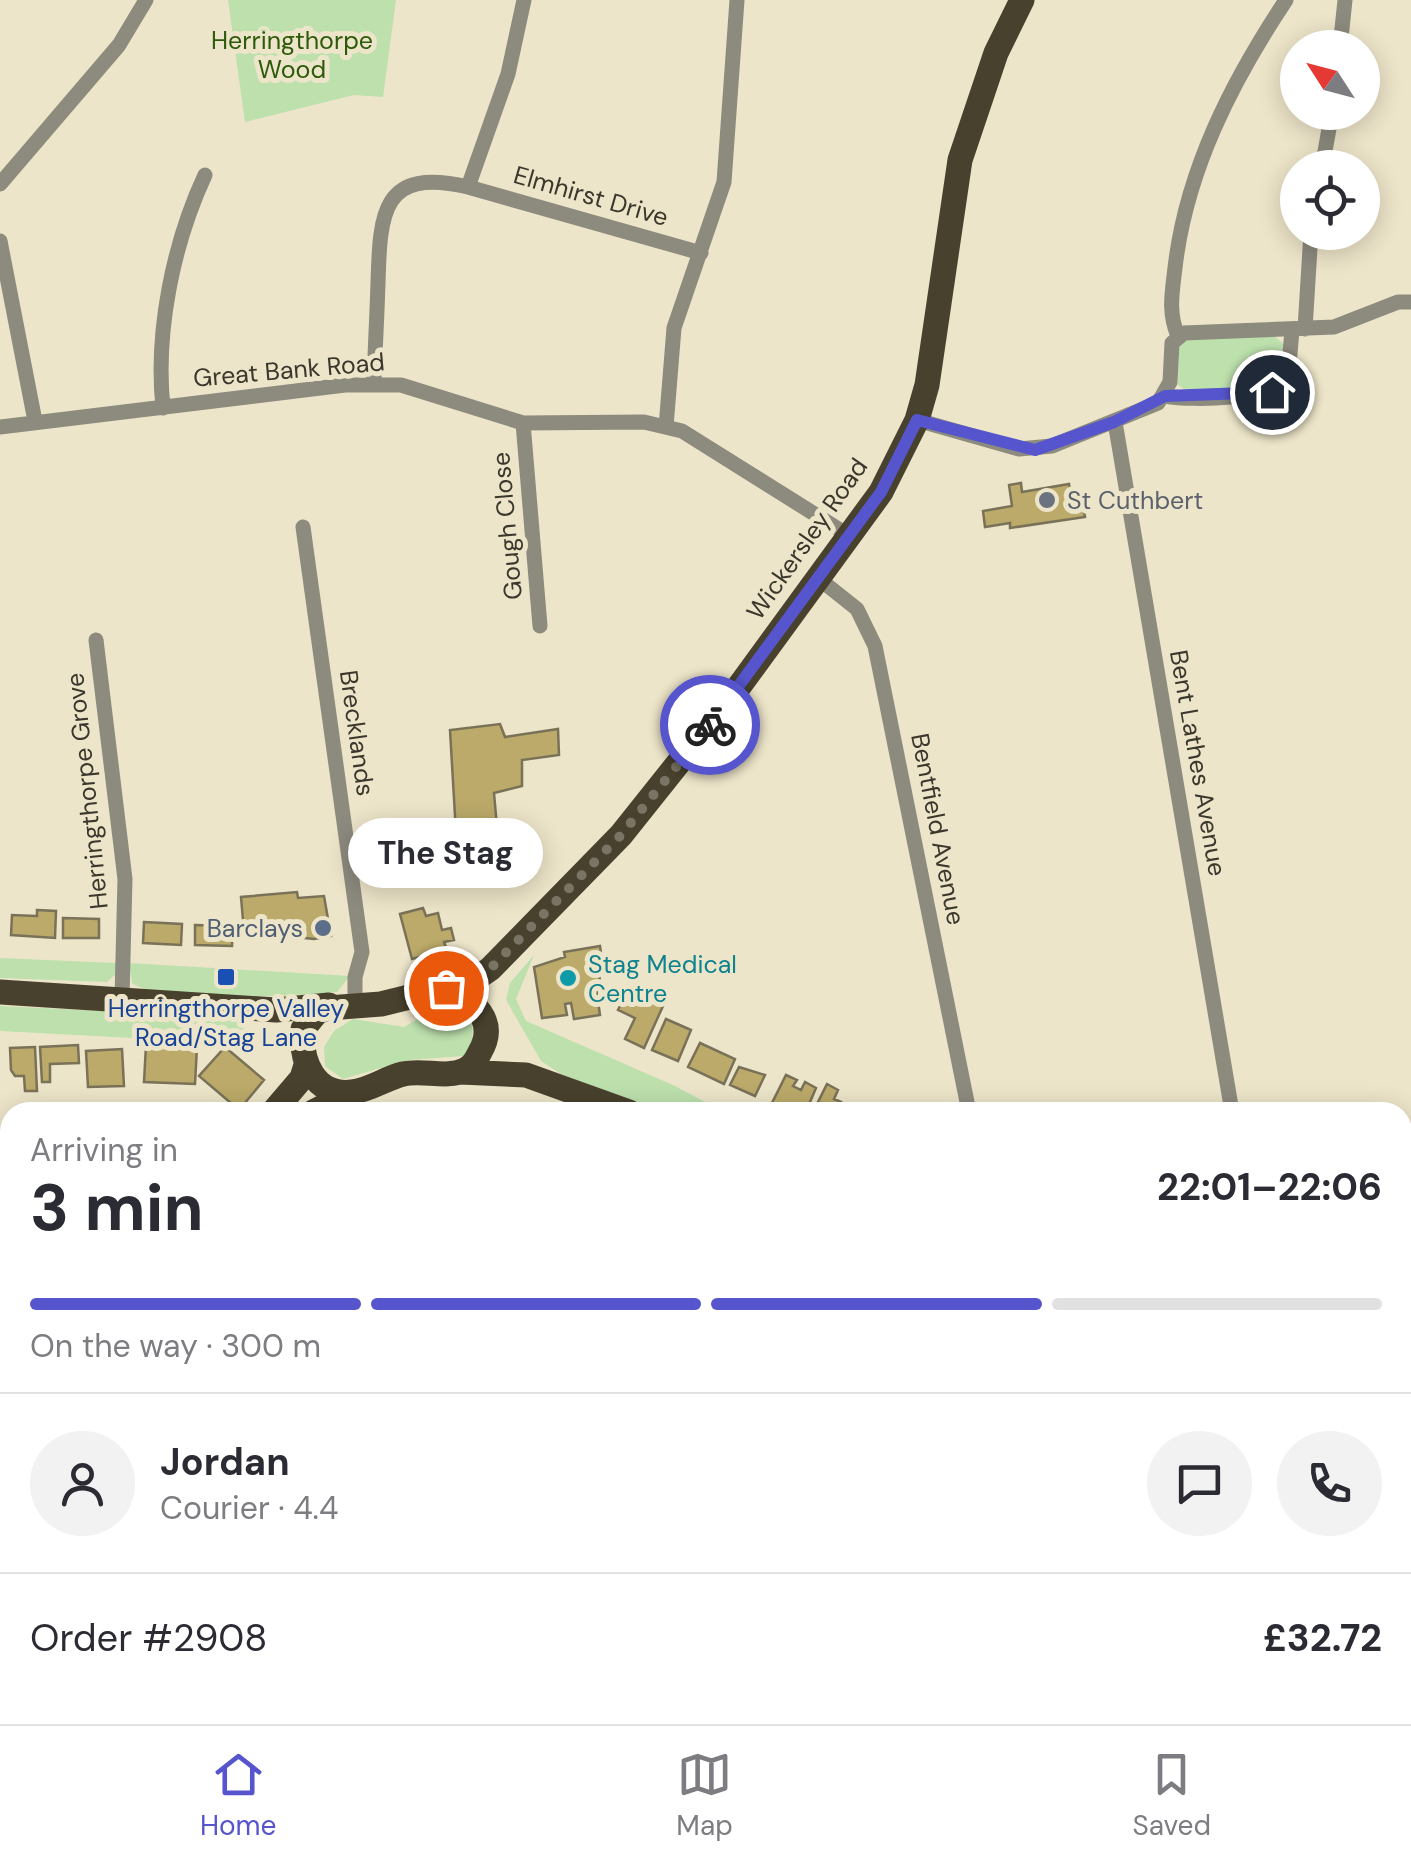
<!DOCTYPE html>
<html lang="en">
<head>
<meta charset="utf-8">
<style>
	:root { --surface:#fff; --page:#f2f2f3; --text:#2b2b33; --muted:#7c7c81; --line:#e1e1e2; --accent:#5655cd }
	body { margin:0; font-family:"DM Sans",sans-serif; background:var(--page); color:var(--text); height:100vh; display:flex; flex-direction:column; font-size:38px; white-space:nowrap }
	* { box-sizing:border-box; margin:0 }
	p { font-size:32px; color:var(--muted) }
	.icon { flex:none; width:55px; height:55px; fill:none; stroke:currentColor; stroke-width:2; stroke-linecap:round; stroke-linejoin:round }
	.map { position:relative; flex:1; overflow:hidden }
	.drawer { position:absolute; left:0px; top:1102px; width:1412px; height:622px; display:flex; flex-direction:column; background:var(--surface); border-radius:30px 30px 0 0; box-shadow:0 5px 25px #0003 }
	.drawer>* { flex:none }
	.needle { width:65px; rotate:306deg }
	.controls { position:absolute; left:1280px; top:30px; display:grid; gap:20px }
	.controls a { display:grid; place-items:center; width:100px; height:100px; border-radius:50%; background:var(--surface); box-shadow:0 5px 25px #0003; font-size:50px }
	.pin { position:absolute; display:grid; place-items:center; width:85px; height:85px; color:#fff; margin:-42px; border:5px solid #fff; border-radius:50%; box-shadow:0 2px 10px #0007 }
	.courier { position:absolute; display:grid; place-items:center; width:100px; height:100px; margin:-50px; border:8px solid #5655cd; border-radius:50%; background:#fff; color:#222; box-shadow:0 2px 12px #0007 }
	.bubble { position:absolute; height:70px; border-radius:35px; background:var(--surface); box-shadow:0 5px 25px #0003; font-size:32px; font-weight:700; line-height:70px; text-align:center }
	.summary em { font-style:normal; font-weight:700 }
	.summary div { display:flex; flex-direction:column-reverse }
	.summary { display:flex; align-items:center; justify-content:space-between; height:170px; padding:0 30px }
	h1 { font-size:65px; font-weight:700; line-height:75px }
	.bar { display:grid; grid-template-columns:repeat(4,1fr); gap:15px 10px; align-content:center; height:120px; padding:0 30px }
	.bar i { height:12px; border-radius:8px; background:var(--line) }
	.bar .on { background:var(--accent) }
	.bar p { grid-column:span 4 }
	.line { display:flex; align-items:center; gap:25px; padding:0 30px; border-top:2px solid var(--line) }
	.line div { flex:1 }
	.round { display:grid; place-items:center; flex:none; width:105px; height:105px; border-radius:52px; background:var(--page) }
	.menu { display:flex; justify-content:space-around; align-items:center; height:140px; border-top:2px solid var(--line); background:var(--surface); font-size:28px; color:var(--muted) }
	.menu a { display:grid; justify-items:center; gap:5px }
	.menu .on { color:var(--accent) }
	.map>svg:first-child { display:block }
	.green { fill:#bde0ad }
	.building { fill:#bbaa69; stroke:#797259; stroke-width:2.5 }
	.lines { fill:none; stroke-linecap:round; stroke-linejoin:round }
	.street { stroke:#8d8a7e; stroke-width:15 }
	.primary { stroke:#47412d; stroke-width:25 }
	.done { stroke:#797463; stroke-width:10; stroke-dasharray:0 18 }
	.route { stroke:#5655cd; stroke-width:12 }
	.worship-dot { fill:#6b7280; stroke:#ede5c9; stroke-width:4 }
	.service-dot { fill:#5c6f8a; stroke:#ede5c9; stroke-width:4 }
	.transit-dot { fill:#1a4fb4; stroke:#ede5c9; stroke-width:4 }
	.culture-dot { fill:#0f9aa8; stroke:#ede5c9; stroke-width:4 }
	.labels { text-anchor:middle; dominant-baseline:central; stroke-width:10; stroke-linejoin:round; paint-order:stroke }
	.park-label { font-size:25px; fill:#2d5a0a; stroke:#ede5c9 }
	.street-label { font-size:25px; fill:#3a372c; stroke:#ede5c9 }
	.worship-label { font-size:25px; fill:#5b616d; stroke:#ede5c9; text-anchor:start }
	.service-label { font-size:25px; fill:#4e5e75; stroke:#ede5c9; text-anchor:end }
	.culture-label { font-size:25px; fill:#0d838f; stroke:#ede5c9; text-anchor:start }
	.transit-label { font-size:25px; fill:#164399; stroke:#ede5c9 }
</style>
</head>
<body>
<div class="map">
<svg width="1411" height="1724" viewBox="0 0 1411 1724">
	<rect width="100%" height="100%" fill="#ede5c9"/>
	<path class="green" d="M 228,0 L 396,0 L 383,97 L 354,95 L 245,122 Z
		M 1274,336 L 1284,344 L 1282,374 L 1265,388 L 1191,394 L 1178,385 L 1179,346 L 1184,340 Z
		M 534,955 L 516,999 L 526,1021 L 673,1085 L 724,1112 L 654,1112 L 561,1074 L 541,1061 L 506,1000 L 510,983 Z
		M 0,958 L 116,963 L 116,974 L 107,982 L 0,978 Z
		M 129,963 L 350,976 L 337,992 C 301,996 157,1003 132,983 Z
		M 445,1003 L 461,1007 C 475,1025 477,1037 464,1056 L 408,1060 L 343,1079 L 325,1066 L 324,1047 L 334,1031 L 353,1019 L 404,1027 Z
		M 0,1006 L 246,1018 L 244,1041 L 229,1043 L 0,1031 Z
		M 10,1524 L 10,1715 L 247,1715 L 251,1724 L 0,1724 L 0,1531 Z"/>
	<path class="building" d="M 1021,483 L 1022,492 L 1069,484 L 1071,494 L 1081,493 L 1085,517 L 1010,528 L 1010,523 L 985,527 L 983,511 L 1012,506 L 1009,485 Z
		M 500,724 L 505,737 L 558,729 L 559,755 L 522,760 L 522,786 L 494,793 L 497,827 L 456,833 L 450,730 Z
		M 297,892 L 298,898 L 324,896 L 331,936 L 314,939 L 244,932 L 241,897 Z
		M 423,908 L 426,916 L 438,913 L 442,930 L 451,928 L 454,940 L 444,942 L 447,950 L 412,959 L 400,914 Z
		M 37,910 L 56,911 L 55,938 L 11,935 L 12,915 L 37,916 Z
		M 63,918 L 99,919 L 99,938 L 63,938 Z
		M 144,922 L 182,924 L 181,945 L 143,943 Z
		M 195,925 L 233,926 L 232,946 L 195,945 Z
		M 600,946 L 603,968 L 598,969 L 601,986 L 596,987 L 600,1015 L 574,1019 L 571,1003 L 565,1004 L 567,1015 L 542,1018 L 534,967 L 565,957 L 564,952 Z
		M 628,990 L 663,1006 L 644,1048 L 625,1039 L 635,1018 L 618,1010 Z
		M 666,1019 L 691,1030 L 678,1061 L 652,1050 Z
		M 700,1043 L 735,1059 L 724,1084 L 688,1067 Z
		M 78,1045 L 79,1063 L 50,1064 L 50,1082 L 42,1082 L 40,1047 Z
		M 146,1045 L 197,1047 L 195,1084 L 144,1082 Z
		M 35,1047 L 37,1091 L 25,1091 L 24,1076 L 15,1076 L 11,1070 L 10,1048 Z
		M 225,1047 L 264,1080 L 239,1110 L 199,1076 Z
		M 122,1049 L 124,1086 L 88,1087 L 86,1051 Z
		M 739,1067 L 765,1075 L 755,1096 L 730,1085 Z
		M 786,1075 L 797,1080 L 793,1086 L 801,1090 L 805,1082 L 816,1088 L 807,1109 L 800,1105 L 792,1112 L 772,1103 Z
		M 827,1084 L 838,1090 L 834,1099 L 841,1102 L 836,1112 L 813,1112 Z
		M 7,1202 L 10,1205 L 10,1241 L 0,1226 L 6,1219 L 0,1207 Z
		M 5,1423 L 10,1430 L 10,1475 L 0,1461 L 0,1426 Z
		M 352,1715 L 397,1715 L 399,1724 L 306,1724 Z"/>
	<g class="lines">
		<path class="street" d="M 1340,48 L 1345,0
			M 1322,168 L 1332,112
			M 0,184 L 119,45 L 146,0
			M 468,187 L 701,253
			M 0,241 L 35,421
			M 1305,329 L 1311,232
			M 1178,336 C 1168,313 1172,293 1175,268 C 1186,171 1232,81 1286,0
			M 374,383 C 375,350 377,316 378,283 C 380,212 382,167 468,187 L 508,74 L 524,0
			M 1165,396 C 1194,401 1270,400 1288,377 L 1292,330
			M 163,408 C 155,332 173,244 205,175
			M 917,420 L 1019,449 L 1052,446 L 1158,403 L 1170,382 L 1172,343 L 1184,333 L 1334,327 L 1398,302 L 1411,302
			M 1115,422 L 1232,1112
			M 523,423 L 540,626
			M 0,427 L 345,385 L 401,385 L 523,423 L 644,422 L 682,431 L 848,535
			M 666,427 L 674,328 L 724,182 L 737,0
			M 303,527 L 362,952 L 355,977 L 355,1005
			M 818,578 L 857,609 L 875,646 L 969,1112
			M 96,640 L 125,879 L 122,997
			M 1402,1271 L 1411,1277
			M 424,1715 L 427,1724
			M 1004,1715 L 1011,1724
			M 547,1724 L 581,1715
			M 1029,1724 L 1038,1715"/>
		<path class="primary" d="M 446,988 L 468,984 L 490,969 L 621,835 L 735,692 L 881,492 L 917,420 L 927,385 L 960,160 L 996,53 L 1022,0
			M 446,988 C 474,1000 498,1021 480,1052 C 476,1060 473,1066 465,1070 C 446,1079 423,1069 403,1074 C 386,1078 370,1090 352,1092 C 314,1097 300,1060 303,1029 L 317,1012 L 328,1008 L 381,1004 Z
			M 0,992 L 276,1010 L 329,1005
			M 461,1072 L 526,1075 L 629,1112
			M 273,1112 L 302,1078 L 306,1065
			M 313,1112 L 352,1092
			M 0,1372 L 10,1365
			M 1402,1628 L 1411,1635"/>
	</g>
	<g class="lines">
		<path class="done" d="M 446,988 L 468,984 L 490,969 L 621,835 L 710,725"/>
		<path class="route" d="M 710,725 L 881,492 L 917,420 L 1035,450 L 1114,422 L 1165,396 L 1272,392"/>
	</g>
	<circle class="worship-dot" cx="1047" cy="500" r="10"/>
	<circle class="service-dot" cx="323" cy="928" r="10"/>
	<rect class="transit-dot" x="216" y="967" width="20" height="20" rx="5"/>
	<circle class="culture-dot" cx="568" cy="978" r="10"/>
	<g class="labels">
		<g class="park-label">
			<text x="292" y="40">Herringthorpe<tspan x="292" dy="29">Wood</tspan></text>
		</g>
		<g class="street-label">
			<text transform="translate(591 196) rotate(16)">Elmhirst Drive</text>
			<text transform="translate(289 370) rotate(-5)">Great Bank Road</text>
			<text transform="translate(507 526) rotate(-95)">Gough Close</text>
			<text transform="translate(807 539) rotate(-55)">Wickersley Road</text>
			<text transform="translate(357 733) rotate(82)">Brecklands</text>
			<text transform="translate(1198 763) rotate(80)">Bent Lathes Avenue</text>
			<text transform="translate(87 791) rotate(-96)">Herringthorpe Grove</text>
			<text transform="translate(938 829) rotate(79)">Bentfield Avenue</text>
		</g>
		<g class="worship-label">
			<text x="1067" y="500">St Cuthbert</text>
		</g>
		<g class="service-label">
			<text x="303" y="928">Barclays</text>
		</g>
		<g class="culture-label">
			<text x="588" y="964">Stag Medical<tspan x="588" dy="29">Centre</tspan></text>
		</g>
		<g class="transit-label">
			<text x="226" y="1008">Herringthorpe Valley<tspan x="226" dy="29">Road/Stag Lane</tspan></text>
		</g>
	</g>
</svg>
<div class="controls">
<a><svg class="needle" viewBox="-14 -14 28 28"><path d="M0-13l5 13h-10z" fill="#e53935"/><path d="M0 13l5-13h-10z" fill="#7c7c81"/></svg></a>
<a><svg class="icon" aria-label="locate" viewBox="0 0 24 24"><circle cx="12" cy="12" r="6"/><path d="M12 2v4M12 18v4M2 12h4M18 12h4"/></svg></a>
</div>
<div class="pin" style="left:446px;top:988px;background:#ea580c"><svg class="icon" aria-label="bag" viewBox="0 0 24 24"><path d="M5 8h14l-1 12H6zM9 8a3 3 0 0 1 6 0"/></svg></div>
<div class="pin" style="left:1272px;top:392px;background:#1f2937"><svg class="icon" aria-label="home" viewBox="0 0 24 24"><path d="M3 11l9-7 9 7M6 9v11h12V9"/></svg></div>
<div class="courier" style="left:710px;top:725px"><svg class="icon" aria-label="bike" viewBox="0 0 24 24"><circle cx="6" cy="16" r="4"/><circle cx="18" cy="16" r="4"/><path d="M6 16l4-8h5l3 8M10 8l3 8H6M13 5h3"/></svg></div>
<div class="bubble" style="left:348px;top:818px;width:195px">The Stag</div>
<section class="drawer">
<div class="summary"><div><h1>3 min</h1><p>Arriving in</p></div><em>22:01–22:06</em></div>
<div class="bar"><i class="on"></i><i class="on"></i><i class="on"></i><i></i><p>On the way · 300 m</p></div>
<div class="line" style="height:180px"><a class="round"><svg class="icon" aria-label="person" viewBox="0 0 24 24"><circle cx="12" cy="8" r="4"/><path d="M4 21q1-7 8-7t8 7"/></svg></a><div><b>Jordan</b><p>Courier · 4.4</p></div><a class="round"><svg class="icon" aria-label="chat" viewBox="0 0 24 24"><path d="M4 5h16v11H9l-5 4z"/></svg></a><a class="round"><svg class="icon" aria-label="phone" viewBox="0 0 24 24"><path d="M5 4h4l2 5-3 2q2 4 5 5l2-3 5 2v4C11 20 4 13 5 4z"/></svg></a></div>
<div class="line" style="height:130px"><div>Order #2908</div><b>£32.72</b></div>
</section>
</div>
<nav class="menu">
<a class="on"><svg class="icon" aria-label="home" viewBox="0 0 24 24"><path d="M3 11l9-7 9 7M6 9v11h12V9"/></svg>Home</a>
<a><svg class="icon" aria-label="map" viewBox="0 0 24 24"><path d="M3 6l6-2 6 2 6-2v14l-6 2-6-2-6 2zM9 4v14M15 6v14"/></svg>Map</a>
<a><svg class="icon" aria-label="saved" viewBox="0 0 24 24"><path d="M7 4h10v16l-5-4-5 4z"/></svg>Saved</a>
</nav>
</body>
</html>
